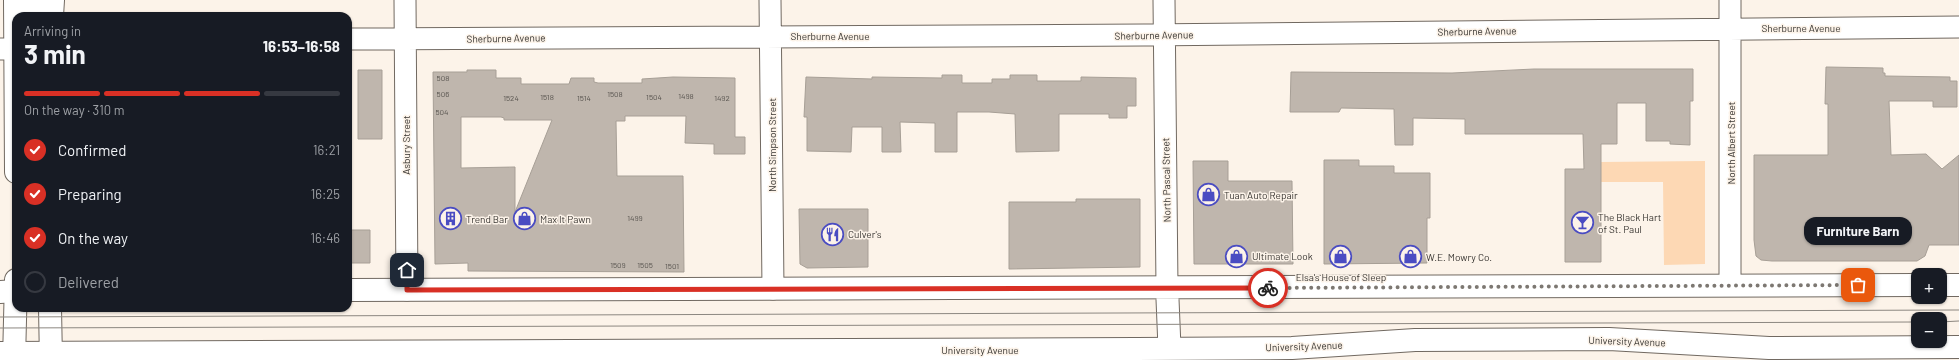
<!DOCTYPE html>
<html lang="en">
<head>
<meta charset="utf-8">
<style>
	:root { --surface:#171b24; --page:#242831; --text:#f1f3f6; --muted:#9ea1a6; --line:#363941; --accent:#d93025 }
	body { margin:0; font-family:Barlow,sans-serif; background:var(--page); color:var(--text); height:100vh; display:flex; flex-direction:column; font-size:15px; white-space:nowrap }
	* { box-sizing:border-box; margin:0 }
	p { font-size:13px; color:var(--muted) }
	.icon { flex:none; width:22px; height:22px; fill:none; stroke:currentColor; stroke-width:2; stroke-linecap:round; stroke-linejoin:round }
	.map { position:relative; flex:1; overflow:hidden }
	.panel { position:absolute; left:12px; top:12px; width:340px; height:300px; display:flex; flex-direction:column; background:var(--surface); border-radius:12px; box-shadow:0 1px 3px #0004 }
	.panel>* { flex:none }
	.tools { position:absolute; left:1911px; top:268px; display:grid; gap:8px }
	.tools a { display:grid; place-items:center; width:36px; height:36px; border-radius:8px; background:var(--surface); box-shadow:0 1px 3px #0004; font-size:20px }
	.pin { position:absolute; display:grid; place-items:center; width:34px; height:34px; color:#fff; margin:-17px; border-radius:8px; box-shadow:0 2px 6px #0006 }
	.courier { position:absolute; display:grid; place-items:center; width:40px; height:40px; margin:-20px; border:3px solid #d93025; border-radius:50%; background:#fff; color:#222; box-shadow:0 1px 5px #0007 }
	.bubble { position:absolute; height:28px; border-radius:12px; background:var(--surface); box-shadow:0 1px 3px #0004; font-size:13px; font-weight:700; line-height:28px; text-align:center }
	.headline em { font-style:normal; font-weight:700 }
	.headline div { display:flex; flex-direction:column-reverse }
	.headline { display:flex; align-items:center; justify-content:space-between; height:68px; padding:0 12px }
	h1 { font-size:26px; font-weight:700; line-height:30px }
	.bar { display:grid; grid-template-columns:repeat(4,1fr); gap:6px 4px; align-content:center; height:48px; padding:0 12px }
	.bar i { height:5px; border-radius:3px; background:var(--line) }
	.bar .active { background:var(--accent) }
	.bar p { grid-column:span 4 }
	ol { padding:0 12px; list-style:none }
	li { display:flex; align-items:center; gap:12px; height:44px }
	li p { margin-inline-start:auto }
	li .icon { padding:4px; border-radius:50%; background:var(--accent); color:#fff; stroke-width:4 }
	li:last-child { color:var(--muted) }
	li i { width:22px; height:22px; border:2px solid var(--line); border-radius:50% }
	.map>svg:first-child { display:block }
	.green { fill:#fdd8b4 }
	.building { fill:#bfb6ad; stroke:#a79f96; fill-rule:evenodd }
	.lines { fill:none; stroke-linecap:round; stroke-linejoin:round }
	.street-casing { stroke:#716961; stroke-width:23 }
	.secondary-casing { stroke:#716961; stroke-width:24 }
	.primary-casing { stroke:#716961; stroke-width:24 }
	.street { stroke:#fff; stroke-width:21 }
	.secondary { stroke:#fff; stroke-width:22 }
	.primary { stroke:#fff; stroke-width:22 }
	.tram { stroke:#8c8780; stroke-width:1 }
	.done { stroke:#7d7872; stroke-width:4; stroke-dasharray:0 7.2 }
	.route { stroke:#d93025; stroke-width:5 }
	.labels { text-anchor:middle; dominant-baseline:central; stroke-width:3; stroke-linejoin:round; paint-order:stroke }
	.number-label { font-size:8px; fill:#5a5651 }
	.street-label { font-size:10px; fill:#393632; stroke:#fcf3e9 }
	.poi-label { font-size:10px; fill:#393632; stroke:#fcf3e9; text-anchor:start }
</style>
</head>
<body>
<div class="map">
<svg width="1959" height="360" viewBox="0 0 1959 360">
	<rect width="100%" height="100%" fill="#fcf3e9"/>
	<path class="green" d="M 1705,161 L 1705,264 L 1664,265 L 1663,182 L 1601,182 L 1601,162 Z"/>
	<path class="building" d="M 1826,67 L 1883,68 L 1883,73 L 1885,73 L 1885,76 L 1950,77 L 1950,81 L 1957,81 L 1957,107 L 1933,107 L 1933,101 L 1889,101 L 1891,155 L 1926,154 L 1942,169 L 1959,155 L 1959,245 L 1929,245 L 1925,256 L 1917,261 L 1772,261 L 1761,260 L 1756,256 L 1754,240 L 1754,155 L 1828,155 L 1828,104 L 1825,104 Z
		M 1534,69 L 1693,69 L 1693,101 L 1690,101 L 1690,145 L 1670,144 L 1670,141 L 1646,141 L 1646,103 L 1617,103 L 1617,144 L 1601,144 L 1601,262 L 1565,262 L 1565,169 L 1584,169 L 1583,134 L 1465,134 L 1465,119 L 1413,118 L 1413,145 L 1395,145 L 1394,109 L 1341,108 L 1339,112 L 1290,112 L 1291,72 L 1452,73 Z
		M 358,70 L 382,70 L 382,139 L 358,139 Z
		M 467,70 L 496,70 L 496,78 L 521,78 L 521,84 L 569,84 L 571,78 L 594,78 L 594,82 L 598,83 L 642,83 L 642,79 L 673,77 L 735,78 L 735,137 L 745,137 L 745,154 L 714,154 L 714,144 L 685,143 L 686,116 L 625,116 L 625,121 L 616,121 L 617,176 L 683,176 L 684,272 L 468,271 L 468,263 L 435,264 L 433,72 L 467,72 ZM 461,117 L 501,117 L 504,118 L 504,120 L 552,120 L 515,212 L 515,167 L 461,168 Z
		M 942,75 L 962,75 L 962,83 L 992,83 L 992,79 L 1010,79 L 1010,75 L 1037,75 L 1037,81 L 1081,81 L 1081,77 L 1136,78 L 1136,106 L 1127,106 L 1127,118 L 1109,118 L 1109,114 L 1059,114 L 1059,151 L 1016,152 L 1015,114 L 989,112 L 957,112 L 957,152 L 935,152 L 935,123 L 900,122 L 901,152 L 882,152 L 882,127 L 852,127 L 851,152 L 807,151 L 807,117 L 804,117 L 806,77 L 872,79 L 872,77 L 942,78 Z
		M 1324,160 L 1359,160 L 1359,166 L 1394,166 L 1394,173 L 1430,173 L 1430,218 L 1427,218 L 1427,263 L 1324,264 Z
		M 1193,161 L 1228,161 L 1228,181 L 1292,181 L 1293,264 L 1194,264 Z
		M 1076,199 L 1140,199 L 1140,267 L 1009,269 L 1009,202 L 1076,202 Z
		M 799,209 L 868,209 L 868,267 L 807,268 L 800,264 Z
		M 348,230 L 370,230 L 370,263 L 348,263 Z"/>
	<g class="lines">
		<defs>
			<path id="street" d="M 405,0 L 407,290
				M 770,0 L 773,289
				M 1164,0 L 1167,287
				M 1730,0 L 1730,285
				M 348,39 L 1144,35 L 1959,27
				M 0,49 L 15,49"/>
			<path id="secondary" d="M 1940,285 L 1959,285
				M 1167,287 L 1170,360
				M 348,290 L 1918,285
				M 0,292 L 16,291
				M 0,353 L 1136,349 L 1292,348 L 1415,340 L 1609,339 L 1769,348 L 1959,347"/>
			<path id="primary" d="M 15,0 L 16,172
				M 35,0 L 36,16
				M 52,16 L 53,0
				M 50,308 L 51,360
				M 14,360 L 16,280"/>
		</defs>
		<use href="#street" class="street-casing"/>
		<use href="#secondary" class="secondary-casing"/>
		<use href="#primary" class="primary-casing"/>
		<use href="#street" class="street"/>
		<use href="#secondary" class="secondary"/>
		<use href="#primary" class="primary"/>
		<path class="tram" d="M 0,317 L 1959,310
			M 1940,322 L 1959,321
			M 0,328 L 1918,322"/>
	</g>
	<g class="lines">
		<path class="done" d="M 1268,288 L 1858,285"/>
		<path class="route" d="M 407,270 L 407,290 L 1268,288"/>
	</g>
	<defs>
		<symbol id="shop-ring" viewBox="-11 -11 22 22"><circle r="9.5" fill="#fcf3e9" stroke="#4a4cc2" stroke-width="1.5"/><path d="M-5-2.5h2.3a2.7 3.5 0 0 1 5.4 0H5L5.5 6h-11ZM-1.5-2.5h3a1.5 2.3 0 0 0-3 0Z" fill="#4a4cc2"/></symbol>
		<symbol id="building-ring" viewBox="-11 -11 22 22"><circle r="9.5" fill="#fcf3e9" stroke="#4a4cc2" stroke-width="1.5"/><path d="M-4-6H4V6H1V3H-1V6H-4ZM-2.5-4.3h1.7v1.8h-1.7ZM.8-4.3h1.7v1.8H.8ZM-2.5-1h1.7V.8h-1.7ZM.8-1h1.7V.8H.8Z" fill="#4a4cc2"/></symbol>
		<symbol id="bar-ring" viewBox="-11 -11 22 22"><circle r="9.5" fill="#fcf3e9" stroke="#4a4cc2" stroke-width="1.5"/><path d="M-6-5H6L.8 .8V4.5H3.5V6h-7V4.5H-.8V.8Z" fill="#4a4cc2"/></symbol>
		<symbol id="restaurant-ring" viewBox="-11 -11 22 22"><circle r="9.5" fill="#fcf3e9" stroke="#4a4cc2" stroke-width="1.5"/><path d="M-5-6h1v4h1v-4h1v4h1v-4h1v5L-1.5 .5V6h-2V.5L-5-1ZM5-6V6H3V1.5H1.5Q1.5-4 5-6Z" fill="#4a4cc2"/></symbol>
	</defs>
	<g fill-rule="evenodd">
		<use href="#shop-ring" x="1196" y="182" width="25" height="25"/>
		<use href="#building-ring" x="438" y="206" width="25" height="25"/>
		<use href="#shop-ring" x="512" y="206" width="25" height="25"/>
		<use href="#bar-ring" x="1570" y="210" width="25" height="25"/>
		<use href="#restaurant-ring" x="820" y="222" width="25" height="25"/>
		<use href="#shop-ring" x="1224" y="244" width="25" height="25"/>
		<use href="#shop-ring" x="1328" y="244" width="25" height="25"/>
		<use href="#shop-ring" x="1398" y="244" width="25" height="25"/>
	</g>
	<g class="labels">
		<g class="number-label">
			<text x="443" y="78">508</text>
			<text x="443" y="94">506</text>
			<text x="615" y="94">1508</text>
			<text x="686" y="96">1498</text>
			<text x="547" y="97">1518</text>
			<text x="654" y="97">1504</text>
			<text x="511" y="98">1524</text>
			<text x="584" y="98">1514</text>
			<text x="722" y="98">1492</text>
			<text x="442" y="112">504</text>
			<text x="635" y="218">1499</text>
			<text x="618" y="265">1509</text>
			<text x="645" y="265">1505</text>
			<text x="672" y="266">1501</text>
		</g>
		<g class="street-label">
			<text x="1801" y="28">Sherburne Avenue</text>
			<text transform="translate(1477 31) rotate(-1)">Sherburne Avenue</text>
			<text transform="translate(1154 35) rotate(-1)">Sherburne Avenue</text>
			<text x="830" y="36">Sherburne Avenue</text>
			<text transform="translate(506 38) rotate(-1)">Sherburne Avenue</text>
			<text transform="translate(1731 143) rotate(-90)">North Albert Street</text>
			<text transform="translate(406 145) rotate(-90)">Asbury Street</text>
			<text transform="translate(772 145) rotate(-90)">North Simpson Street</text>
			<text transform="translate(1166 180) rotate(-91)">North Pascal Street</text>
			<text transform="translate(1627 341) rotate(2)">University Avenue</text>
			<text transform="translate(1304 346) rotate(-2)">University Avenue</text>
			<text x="980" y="350">University Avenue</text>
		</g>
		<g class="poi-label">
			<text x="1224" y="195">Tuan Auto Repair</text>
			<text x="1598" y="217">The Black Hart<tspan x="1598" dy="12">of St. Paul</tspan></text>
			<text x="466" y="219">Trend Bar</text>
			<text x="540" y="219">Max It Pawn</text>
			<text x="848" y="234">Culver's</text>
			<text x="1252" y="256">Ultimate Look</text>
			<text x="1426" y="257">W.E. Mowry Co.</text>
			<text x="1341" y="277" text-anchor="middle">Elsa's House of Sleep</text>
		</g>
	</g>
</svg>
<div class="tools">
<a>+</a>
<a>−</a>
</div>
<div class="pin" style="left:1858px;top:285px;background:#ea580c"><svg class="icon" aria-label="bag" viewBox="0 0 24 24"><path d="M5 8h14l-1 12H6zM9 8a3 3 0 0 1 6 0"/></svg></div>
<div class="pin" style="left:407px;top:270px;background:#1f2937"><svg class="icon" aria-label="home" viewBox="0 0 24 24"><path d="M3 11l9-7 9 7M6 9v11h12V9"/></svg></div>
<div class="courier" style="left:1268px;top:288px"><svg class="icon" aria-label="bike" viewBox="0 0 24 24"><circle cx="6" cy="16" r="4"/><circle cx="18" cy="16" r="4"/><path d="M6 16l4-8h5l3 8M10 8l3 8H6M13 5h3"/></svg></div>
<div class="bubble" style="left:1804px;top:217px;width:108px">Furniture Barn</div>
<section class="panel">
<div class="headline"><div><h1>3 min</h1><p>Arriving in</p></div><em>16:53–16:58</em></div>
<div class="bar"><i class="active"></i><i class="active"></i><i class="active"></i><i></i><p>On the way · 310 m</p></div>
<ol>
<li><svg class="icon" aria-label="check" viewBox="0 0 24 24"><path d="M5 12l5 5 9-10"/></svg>Confirmed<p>16:21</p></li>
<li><svg class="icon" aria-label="check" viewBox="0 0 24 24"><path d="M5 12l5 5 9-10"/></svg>Preparing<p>16:25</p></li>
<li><svg class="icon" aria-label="check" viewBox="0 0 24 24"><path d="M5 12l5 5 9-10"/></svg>On the way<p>16:46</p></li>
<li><i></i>Delivered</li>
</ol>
</section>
</div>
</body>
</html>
